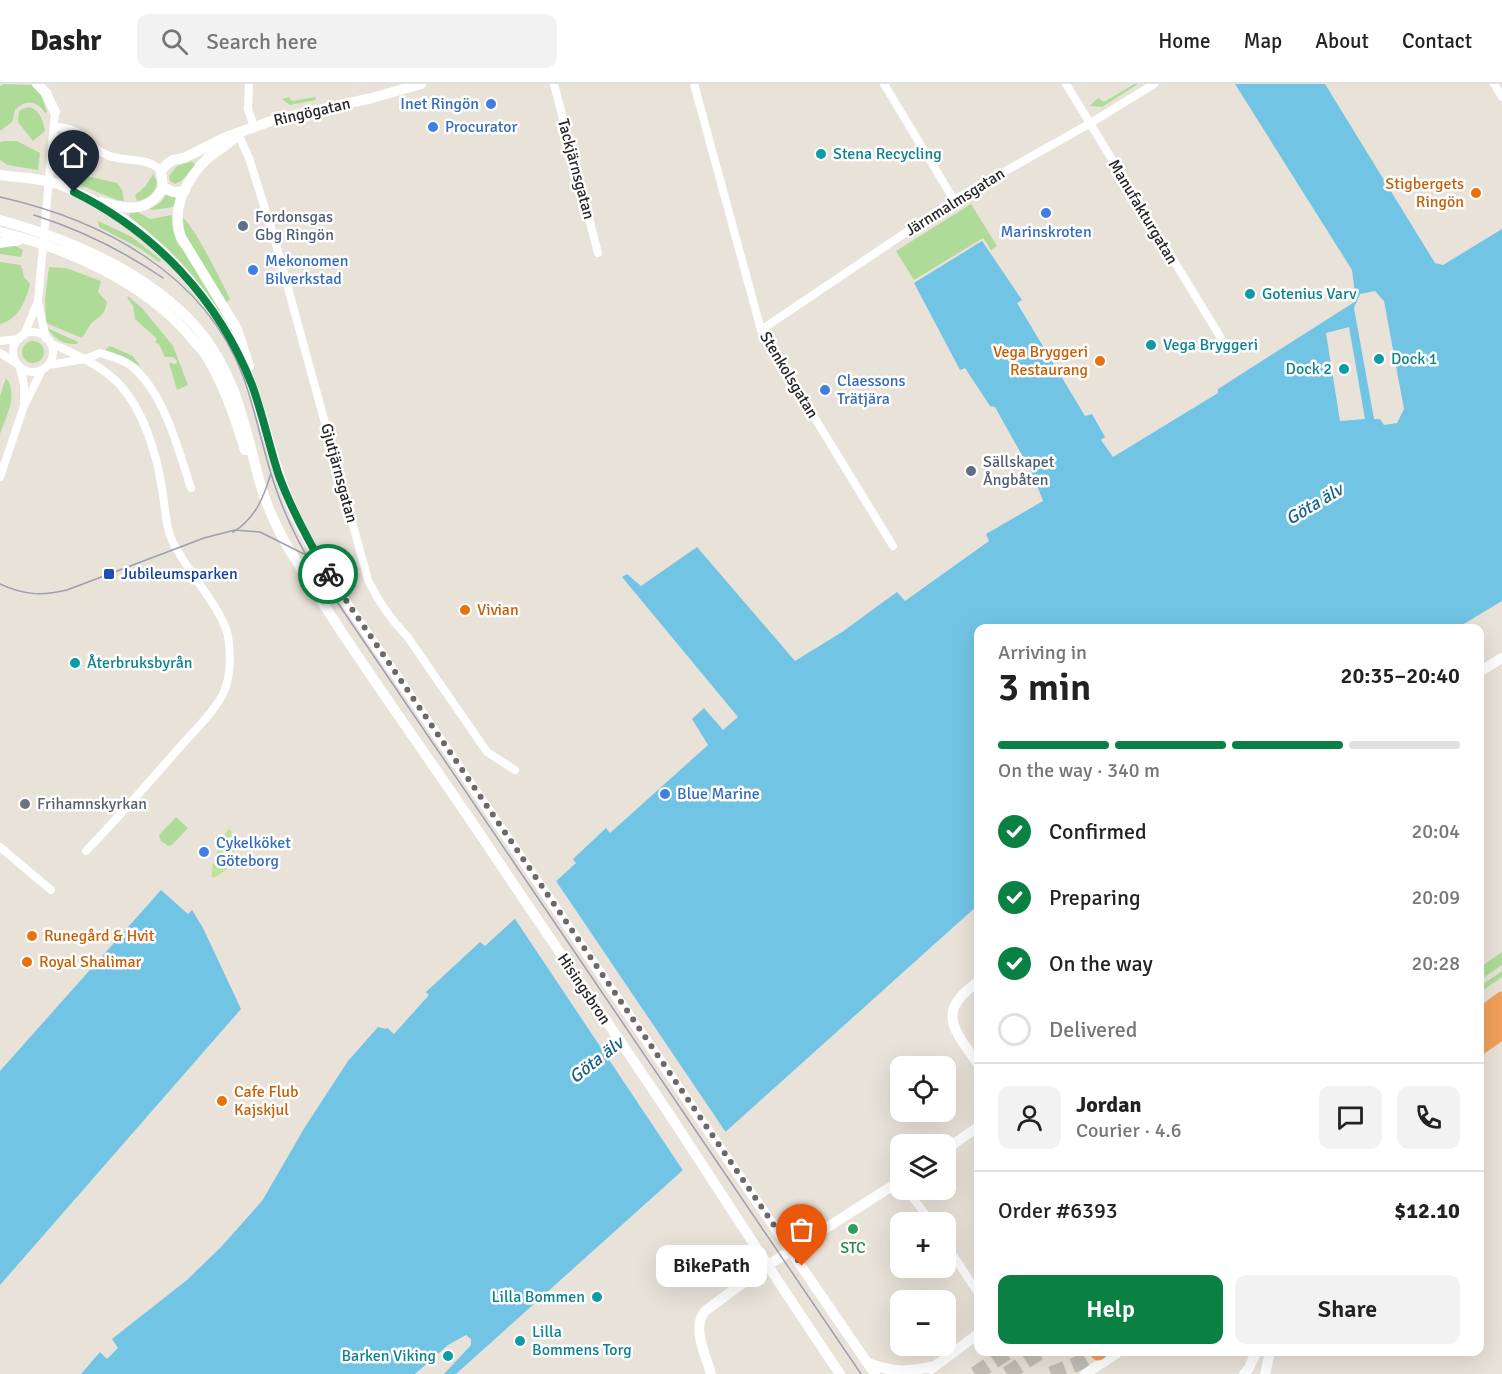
<!DOCTYPE html>
<html lang="en">
<head>
<meta charset="utf-8">
<style>
	:root { --surface:#fff; --page:#f2f2f2; --text:#222; --muted:#767676; --line:#e0e0e0; --accent:#0b8043 }
	body { margin:0; font-family:Signika,sans-serif; background:var(--page); color:var(--text); height:100vh; display:flex; flex-direction:column; font-size:22px; white-space:nowrap }
	* { box-sizing:border-box; margin:0 }
	p { font-size:20px; color:var(--muted) }
	.icon { flex:none; width:33px; height:33px; fill:none; stroke:currentColor; stroke-width:2; stroke-linecap:round; stroke-linejoin:round }
	.map { position:relative; flex:1; overflow:hidden }
	.details { position:absolute; left:974px; top:540px; width:510px; height:732px; display:flex; flex-direction:column; background:var(--surface); border-radius:12px; box-shadow:0 6px 24px #0002 }
	.details>* { flex:none }
	.buttons { position:absolute; left:890px; top:972px; display:grid; gap:12px }
	.buttons a { display:grid; place-items:center; width:66px; height:66px; border-radius:12px; background:var(--surface); box-shadow:0 6px 24px #0002; font-size:30px }
	.pin { position:absolute; display:grid; place-items:center; width:51px; height:51px; color:#fff; margin:-62px -26px; border-radius:50% 50% 50% 0; rotate:-45deg; box-shadow:0 0 6px #0007 }
	.pin .icon { rotate:45deg }
	.courier { position:absolute; display:grid; place-items:center; width:60px; height:60px; margin:-30px; border:4px solid #0b8043; border-radius:50%; background:#fff; color:#222; box-shadow:0 2px 8px #0007 }
	.bubble { position:absolute; height:42px; border-radius:12px; background:var(--surface); box-shadow:0 6px 24px #0002; font-size:20px; font-weight:600; line-height:42px; text-align:center }
	.headline em { font-style:normal; font-weight:600 }
	.headline div { display:flex; flex-direction:column-reverse }
	.headline { display:flex; align-items:center; justify-content:space-between; height:102px; padding:0 24px }
	h1 { font-size:39px; font-weight:600; line-height:45px }
	.bar { display:grid; grid-template-columns:repeat(4,1fr); gap:9px 6px; align-content:center; height:72px; padding:0 24px }
	.bar i { height:8px; border-radius:4px; background:var(--line) }
	.bar .selected { background:var(--accent) }
	.bar p { grid-column:span 4 }
	.line { display:flex; align-items:center; gap:15px; padding:0 24px; border-top:2px solid var(--line) }
	.line div { flex:1 }
	.round { display:grid; place-items:center; flex:none; width:63px; height:63px; border-radius:12px; background:var(--page) }
	ol { padding:0 24px; list-style:none }
	li { display:flex; align-items:center; gap:18px; height:66px }
	li p { margin-inline-start:auto }
	li .icon { padding:6px; border-radius:50%; background:var(--accent); color:#fff; stroke-width:4 }
	li:last-child { color:var(--muted) }
	li i { width:33px; height:33px; border:3px solid var(--line); border-radius:50% }
	.action { display:flex; gap:12px; margin-top:auto; padding:12px 24px }
	.action a { flex:1; height:69px; border-radius:12px; background:var(--accent); color:#fff; font-size:24px; font-weight:600; line-height:69px; text-align:center }
	.action a+a { background:var(--page); color:var(--text) }
	header { display:flex; align-items:center; gap:36px; box-sizing:border-box; height:84px; padding:0 30px; background:var(--surface); border-bottom:2px solid var(--line) }
	header strong { font-size:28px }
	nav { display:flex; gap:33px; margin-inline-start:auto; font-size:21px }
	.search { width:420px; height:54px; background:var(--page); display:flex; align-items:center; gap:15px; box-sizing:border-box; padding:0 21px; border-radius:12px; color:var(--muted); font-size:22px }
	.map>svg:first-child { display:block }
	.green { fill:#aedc98 }
	.pitch { fill:#c0e395 }
	.water { fill:#72c4e5; fill-rule:evenodd }
	.pier { fill:#e9e2d9 }
	.lines { fill:none; stroke-linecap:round; stroke-linejoin:round }
	.highway-tunnel { stroke:#c2bdb5; stroke-width:15; stroke-dasharray:15 8; stroke-linecap:butt }
	.street { stroke:#fff; stroke-width:8 }
	.secondary { stroke:#fff; stroke-width:10 }
	.highway { stroke:#f2a05a; stroke-width:15 }
	.tram { stroke:#9c9fb0; stroke-width:1.5 }
	.done { stroke:#6b6865; stroke-width:6; stroke-dasharray:0 10.8 }
	.route { stroke:#0b8043; stroke-width:8 }
	.shop-dot { fill:#3f7fe0; stroke:#fff; stroke-width:2 }
	.culture-dot { fill:#0f9aa8; stroke:#fff; stroke-width:2 }
	.food-dot { fill:#e8710a; stroke:#fff; stroke-width:2 }
	.service-dot { fill:#5c6f8a; stroke:#fff; stroke-width:2 }
	.transit-dot { fill:#1a4fb4; stroke:#fff; stroke-width:2 }
	.worship-dot { fill:#6b7280; stroke:#fff; stroke-width:2 }
	.leisure-dot { fill:#2e9e5b; stroke:#fff; stroke-width:2 }
	.labels { text-anchor:middle; dominant-baseline:central; stroke-width:5; stroke-linejoin:round; paint-order:stroke }
	.shop-label { font-size:16px; fill:#366cbe; stroke:#fff; text-anchor:start }
	.street-label { font-size:16px; fill:#272727; stroke:#fff }
	.culture-label { font-size:16px; fill:#0d838f; stroke:#fff; text-anchor:start }
	.food-label { font-size:16px; fill:#c56008; stroke:#fff; text-anchor:start }
	.service-label { font-size:16px; fill:#4e5e75; stroke:#fff; text-anchor:start }
	.transit-label { font-size:16px; fill:#164399; stroke:#fff; text-anchor:start }
	.worship-label { font-size:16px; fill:#5b616d; stroke:#fff; text-anchor:start }
	.leisure-label { font-size:16px; fill:#27864d; stroke:#fff }
	.water-label { font-size:18px; font-style:italic; fill:#16608c; stroke:#fff }
</style>
</head>
<body>
<header>
<strong>Dashr</strong>
<div class="search"><svg class="icon" aria-label="search" viewBox="0 0 24 24"><circle cx="10" cy="10" r="6"/><path d="M15 15l6 6"/></svg>Search here</div>
<nav><a>Home</a><a>Map</a><a>About</a><a>Contact</a></nav>
</header>
<div class="map">
<svg width="1502" height="1290" viewBox="0 0 1502 1290">
	<rect width="100%" height="100%" fill="#e9e2d9"/>
	<path class="green" d="M 4,0 L 32,1 L 40,8 L 47,28 L 45,29 C 37,16 25,15 15,26 L 12,38 L 0,47 L 0,2 Z
		M 1134,0 L 1138,0 L 1102,23 L 1090,22 L 1098,14 L 1104,18 Z
		M 289,13 L 292,17 L 315,13 L 316,16 L 290,21 L 282,15 Z
		M 30,23 C 40,27 43,36 45,47 L 33,57 L 18,38 L 19,27 L 24,24 Z
		M 4,57 L 17,57 L 40,69 L 38,86 L 8,81 L 0,76 L 0,58 Z
		M 192,77 L 196,82 L 181,97 L 175,100 L 170,97 L 169,92 L 177,82 Z
		M 57,78 L 82,91 L 117,99 L 122,106 L 124,117 L 117,116 L 56,91 Z
		M 153,90 L 157,97 C 156,109 148,115 137,117 L 135,111 L 145,103 Z
		M 166,111 L 176,114 L 173,123 L 154,126 L 149,125 L 160,119 Z
		M 971,120 L 997,162 L 991,166 L 983,154 L 914,196 L 896,167 Z
		M 138,128 L 150,135 L 172,131 L 173,146 L 177,159 L 192,176 L 227,239 L 192,191 L 168,165 L 129,132 L 130,129 Z
		M 183,134 C 193,140 223,200 230,215 L 226,218 L 184,149 Z
		M 98,137 L 132,153 L 161,176 L 159,178 L 141,165 L 99,143 Z
		M 12,160 L 23,166 L 21,173 L 0,170 L 0,162 Z
		M 0,178 L 21,181 L 24,193 L 30,200 C 26,217 18,236 0,240 Z
		M 49,183 L 66,184 L 101,197 L 98,208 L 107,218 C 104,234 99,231 90,241 C 87,245 85,250 82,254 L 46,239 L 45,214 Z
		M 127,213 L 129,213 L 142,224 L 173,262 L 188,301 L 177,306 L 169,279 L 176,280 L 177,277 L 173,273 L 165,273 L 159,260 L 155,258 L 157,255 L 135,235 L 133,222 Z
		M 47,244 L 78,258 L 77,260 C 63,261 55,255 47,244 Z
		M22 268a11 11 0 1 1 22 0a11 11 0 1 1-22 0Z
		M 110,262 L 133,272 L 140,282 L 122,272 L 105,266 Z
		M 6,294 C 19,311 6,332 0,350 L 0,312 Z
		M 176,733 L 188,744 L 172,761 L 168,762 L 161,757 L 159,751 Z
		M 1502,868 L 1502,881 L 1479,897 L 1479,884 Z
		M 1502,887 L 1502,893 L 1479,909 L 1479,903 Z"/>
	<path class="pitch" d="M 228,745 L 232,747 L 231,753 L 235,758 C 233,776 230,787 212,794 C 210,779 221,759 228,745 Z"/>
	<path class="water" d="M 1235,0 L 1325,0 L 1435,179 L 1443,181 L 1502,145 L 1502,517 L 1457,544 L 978,544 L 978,821 L 456,1290 L 444,1290 L 471,1261 L 471,1255 L 466,1251 L 448,1261 L 415,1290 L 81,1290 L 100,1268 L 107,1275 L 118,1264 L 112,1255 L 187,1196 L 221,1163 L 262,1117 L 305,1043 L 348,977 L 378,943 L 386,945 L 480,858 L 485,862 L 576,779 L 573,775 L 606,744 L 610,749 L 708,661 L 692,635 L 704,624 L 723,646 L 738,633 L 622,493 L 627,490 L 641,502 L 697,463 L 795,577 L 842,548 L 897,508 L 905,517 L 989,457 L 986,450 L 1043,417 L 1033,391 L 995,323 L 990,322 L 965,284 L 960,286 L 914,199 L 982,157 L 1022,216 L 1017,219 L 1085,332 L 1092,330 L 1105,353 L 1101,356 L 1113,373 L 1218,309 L 1218,305 L 1356,217 L 1352,186 ZM 1375,207 L 1384,217 L 1404,325 L 1397,339 L 1384,341 L 1380,335 L 1374,335 L 1354,224 L 1360,210 ZM 1349,243 L 1365,335 L 1340,337 L 1326,249 Z
		M 161,806 L 188,830 L 192,826 L 203,844 L 241,925 L 0,1201 L 0,987 Z"/>
	<path class="pier" d="M 554,794 L 727,1050 L 684,1088 L 513,832 Z
		M 423,906 L 429,911 L 394,950 L 385,942 Z"/>
	<g class="lines">
		<path class="highway-tunnel" d="M 975,1290 L 1008,1268
			M 1007,1290 L 1040,1268
			M 1051,1290 L 1082,1278 L 1098,1269"/>
		<path class="street" d="M 249,0 L 248,25 L 254,43
			M 554,0 L 598,169
			M 694,0 L 761,246 L 893,462
			M 884,0 L 954,116
			M 1066,0 L 1221,254
			M 1494,0 L 1502,13
			M 54,43 C 85,43 83,61 107,71 C 125,79 148,72 161,87
			M 238,50 L 249,74 L 276,160 L 368,496 C 378,517 390,535 407,552 L 487,668 L 515,686
			M 38,219 L 46,254
			M 761,246 L 954,116 L 1089,40 L 1154,0
			M13 268a20 20 0 1 1 40 0a20 20 0 1 1-40 0Z
			M 24,251 L 38,217 L 55,28
			M 0,257 L 19,255
			M 50,259 C 75,270 101,281 120,301 C 144,327 157,371 162,405 C 165,420 165,440 171,454 C 184,485 222,523 228,552 C 231,570 231,593 223,610 C 213,629 194,647 180,663 C 149,698 119,733 86,767
			M 0,269 L 16,279
			M 49,281 L 85,275 L 100,269 C 110,272 122,275 130,281 C 164,307 178,365 191,404
			M 20,283 L 24,301 L 24,321
			M 0,393 L 24,322 L 42,286
			M 0,763 L 51,806
			M 907,1106 L 931,1138
			M 945,1159 L 978,1209"/>
		<path class="secondary" d="M 37,0 L 46,9 L 55,28
			M 237,51 C 229,61 218,66 208,74 C 187,94 170,125 181,153 L 237,245 L 249,282
			M 0,91 C 20,94 44,94 63,102 C 149,138 220,215 252,302 C 266,341 274,381 290,419 C 304,453 324,483 343,514 L 875,1290
			M 185,107 L 173,108 L 163,103 L 161,87 L 167,80 L 173,76 L 184,74 L 226,53 L 274,36 L 372,14 L 421,0
			M 101,118 C 126,125 149,130 163,103
			M 0,136 C 70,155 149,189 197,244 C 237,291 244,341 260,399 C 268,427 281,453 297,478 C 357,576 426,669 490,765 C 552,858 617,951 679,1045 C 732,1126 785,1209 840,1290
			M 0,148 C 67,164 144,198 190,252 C 195,259 202,265 207,273 C 224,301 235,334 245,366
			M 0,159 L 19,156
			M 1479,588 L 1502,574
			M 978,898 C 935,927 954,946 978,980
			M 945,1066 L 978,1043
			M 868,1279 C 894,1289 908,1288 935,1282
			M 931,1285 L 978,1250
			M 711,1290 C 706,1271 691,1244 705,1227 L 762,1185 L 900,1097
			M 1085,1290 L 1119,1268
			M 1244,1290 L 1249,1284 L 1256,1268
			M 1265,1290 L 1270,1268"/>
		<path class="highway" d="M 1479,932 L 1502,915
			M 1479,947 L 1502,931
			M 1479,964 L 1502,948
			M 1098,1269 L 1100,1268"/>
		<path class="tram" d="M 0,113 C 102,136 204,189 243,292 C 253,319 259,348 267,376 C 277,413 292,448 312,481 L 861,1290
			M 34,131 C 81,146 122,166 163,194
			M 233,448 C 255,435 264,413 271,389
			M 0,500 C 23,511 42,512 67,506 L 204,454 L 235,446 L 260,448 L 306,471"/>
	</g>
	<g class="lines">
		<path class="done" d="M 328,490 L 802,1182"/>
		<path class="route" d="M 74,108 C 155,148 219,216 252,301 C 263,331 269,362 279,392 C 292,427 309,458 328,490"/>
	</g>
	<g class="shop-dot">
		<circle cx="491" cy="20" r="6"/>
		<circle cx="433" cy="43" r="6"/>
		<circle cx="1046" cy="129" r="6"/>
		<circle cx="253" cy="186" r="6"/>
		<circle cx="825" cy="306" r="6"/>
		<circle cx="665" cy="710" r="6"/>
		<circle cx="204" cy="768" r="6"/>
	</g>
	<g class="culture-dot">
		<circle cx="821" cy="70" r="6"/>
		<circle cx="1250" cy="210" r="6"/>
		<circle cx="1151" cy="261" r="6"/>
		<circle cx="1379" cy="275" r="6"/>
		<circle cx="1344" cy="285" r="6"/>
		<circle cx="75" cy="579" r="6"/>
		<circle cx="597" cy="1213" r="6"/>
		<circle cx="520" cy="1257" r="6"/>
		<circle cx="448" cy="1272" r="6"/>
	</g>
	<g class="food-dot">
		<circle cx="1476" cy="109" r="6"/>
		<circle cx="1100" cy="277" r="6"/>
		<circle cx="465" cy="526" r="6"/>
		<circle cx="32" cy="852" r="6"/>
		<circle cx="27" cy="878" r="6"/>
		<circle cx="222" cy="1017" r="6"/>
	</g>
	<g class="service-dot">
		<circle cx="243" cy="142" r="6"/>
		<circle cx="971" cy="387" r="6"/>
	</g>
	<rect class="transit-dot" x="103" y="484" width="12" height="12" rx="3"/>
	<circle class="worship-dot" cx="25" cy="720" r="6"/>
	<circle class="leisure-dot" cx="853" cy="1145" r="6"/>
	<g class="labels">
		<g class="shop-label">
			<text x="479" y="20" text-anchor="end">Inet Ringön</text>
			<text x="445" y="43">Procurator</text>
			<text x="1046" y="148" text-anchor="middle">Marinskroten</text>
			<text x="265" y="177">Mekonomen<tspan x="265" dy="18">Bilverkstad</tspan></text>
			<text x="837" y="297">Claessons<tspan x="837" dy="18">Trätjära</tspan></text>
			<text x="677" y="710">Blue Marine</text>
			<text x="216" y="759">Cykelköket<tspan x="216" dy="18">Göteborg</tspan></text>
		</g>
		<g class="street-label">
			<text transform="translate(312 28) rotate(-13)">Ringögatan</text>
			<text transform="translate(576 85) rotate(75)">Tackjärnsgatan</text>
			<text transform="translate(955 118) rotate(-32)">Järnmalmsgatan</text>
			<text transform="translate(1143 128) rotate(59)">Manufakturgatan</text>
			<text transform="translate(789 291) rotate(59)">Stenkolsgatan</text>
			<text transform="translate(339 389) rotate(75)">Gjutjärnsgatan</text>
			<text transform="translate(584 905) rotate(56)">Hisingsbron</text>
		</g>
		<g class="culture-label">
			<text x="833" y="70">Stena Recycling</text>
			<text x="1262" y="210">Gotenius Varv</text>
			<text x="1163" y="261">Vega Bryggeri</text>
			<text x="1391" y="275">Dock 1</text>
			<text x="1332" y="285" text-anchor="end">Dock 2</text>
			<text x="87" y="579">Återbruksbyrån</text>
			<text x="585" y="1213" text-anchor="end">Lilla Bommen</text>
			<text x="532" y="1248">Lilla<tspan x="532" dy="18">Bommens Torg</tspan></text>
			<text x="436" y="1272" text-anchor="end">Barken Viking</text>
		</g>
		<g class="food-label">
			<text x="1464" y="100" text-anchor="end">Stigbergets<tspan x="1464" dy="18">Ringön</tspan></text>
			<text x="1088" y="268" text-anchor="end">Vega Bryggeri<tspan x="1088" dy="18">Restaurang</tspan></text>
			<text x="477" y="526">Vivian</text>
			<text x="44" y="852">Runegård &amp; Hvit</text>
			<text x="39" y="878">Royal Shalimar</text>
			<text x="234" y="1008">Cafe Flub<tspan x="234" dy="18">Kajskjul</tspan></text>
		</g>
		<g class="service-label">
			<text x="255" y="133">Fordonsgas<tspan x="255" dy="18">Gbg Ringön</tspan></text>
			<text x="983" y="378">Sällskapet<tspan x="983" dy="18">Ångbåten</tspan></text>
		</g>
		<g class="transit-label">
			<text x="121" y="490">Jubileumsparken</text>
		</g>
		<g class="worship-label">
			<text x="37" y="720">Frihamnskyrkan</text>
		</g>
		<g class="leisure-label">
			<text x="853" y="1164">STC</text>
		</g>
		<g class="water-label">
			<text transform="translate(1314 420) rotate(-31)">Göta älv</text>
			<text transform="translate(596 976) rotate(-38)">Göta älv</text>
		</g>
	</g>
</svg>
<div class="buttons">
<a><svg class="icon" aria-label="locate" viewBox="0 0 24 24"><circle cx="12" cy="12" r="6"/><path d="M12 2v4M12 18v4M2 12h4M18 12h4"/></svg></a>
<a><svg class="icon" aria-label="layers" viewBox="0 0 24 24"><path d="M12 4l9 5-9 5-9-5zM3 14l9 5 9-5"/></svg></a>
<a>+</a>
<a>−</a>
</div>
<div class="pin" style="left:802px;top:1182px;background:#ea580c"><svg class="icon" aria-label="bag" viewBox="0 0 24 24"><path d="M5 8h14l-1 12H6zM9 8a3 3 0 0 1 6 0"/></svg></div>
<div class="pin" style="left:74px;top:108px;background:#1f2937"><svg class="icon" aria-label="home" viewBox="0 0 24 24"><path d="M3 11l9-7 9 7M6 9v11h12V9"/></svg></div>
<div class="courier" style="left:328px;top:490px"><svg class="icon" aria-label="bike" viewBox="0 0 24 24"><circle cx="6" cy="16" r="4"/><circle cx="18" cy="16" r="4"/><path d="M6 16l4-8h5l3 8M10 8l3 8H6M13 5h3"/></svg></div>
<div class="bubble" style="left:656px;top:1161px;width:111px">BikePath</div>
<section class="details">
<div class="headline"><div><h1>3 min</h1><p>Arriving in</p></div><em>20:35–20:40</em></div>
<div class="bar"><i class="selected"></i><i class="selected"></i><i class="selected"></i><i></i><p>On the way · 340 m</p></div>
<ol>
<li><svg class="icon" aria-label="check" viewBox="0 0 24 24"><path d="M5 12l5 5 9-10"/></svg>Confirmed<p>20:04</p></li>
<li><svg class="icon" aria-label="check" viewBox="0 0 24 24"><path d="M5 12l5 5 9-10"/></svg>Preparing<p>20:09</p></li>
<li><svg class="icon" aria-label="check" viewBox="0 0 24 24"><path d="M5 12l5 5 9-10"/></svg>On the way<p>20:28</p></li>
<li><i></i>Delivered</li>
</ol>
<div class="line" style="height:108px"><a class="round"><svg class="icon" aria-label="person" viewBox="0 0 24 24"><circle cx="12" cy="8" r="4"/><path d="M4 21q1-7 8-7t8 7"/></svg></a><div><b>Jordan</b><p>Courier · 4.6</p></div><a class="round"><svg class="icon" aria-label="chat" viewBox="0 0 24 24"><path d="M4 5h16v11H9l-5 4z"/></svg></a><a class="round"><svg class="icon" aria-label="phone" viewBox="0 0 24 24"><path d="M5 4h4l2 5-3 2q2 4 5 5l2-3 5 2v4C11 20 4 13 5 4z"/></svg></a></div>
<div class="line" style="height:78px"><div>Order #6393</div><b>$12.10</b></div>
<div class="action"><a>Help</a><a>Share</a></div>
</section>
</div>
</body>
</html>
